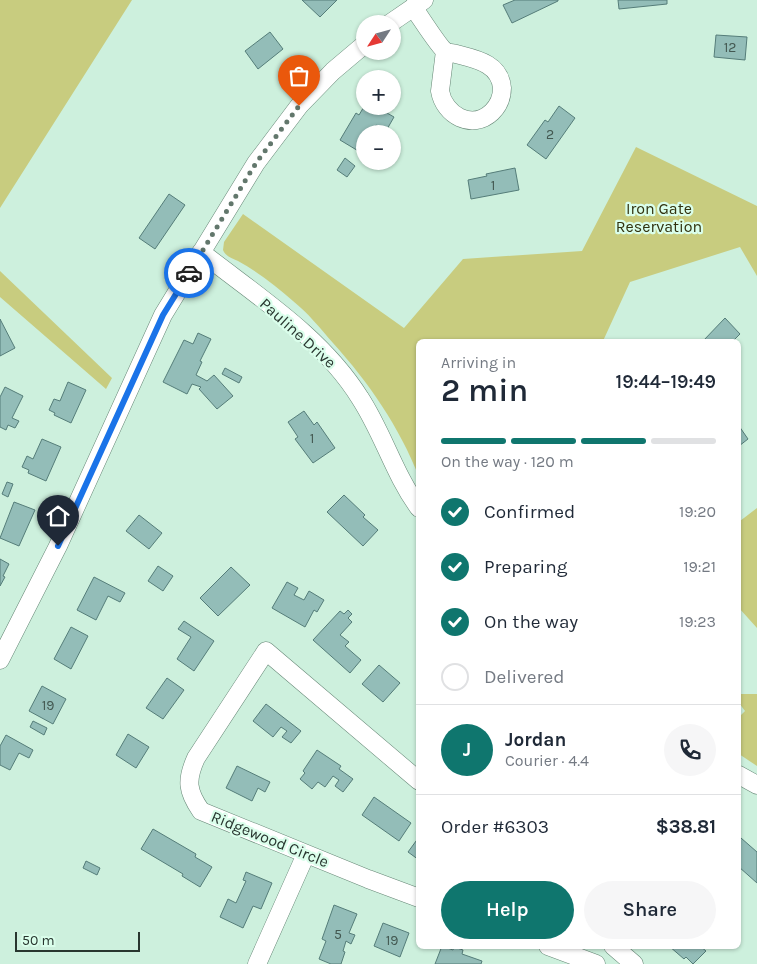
<!DOCTYPE html>
<html lang="en">
<head>
<meta charset="utf-8">
<style>
	:root { --surface:#fff; --page:#f6f6f7; --text:#1f2937; --muted:#747a83; --line:#e0e1e3; --accent:#0f766e }
	body { margin:0; font-family:Karla,sans-serif; background:var(--page); color:var(--text); height:100vh; display:flex; flex-direction:column; font-size:19px; white-space:nowrap }
	* { box-sizing:border-box; margin:0 }
	p { font-size:16px; color:var(--muted) }
	.icon { flex:none; width:28px; height:28px; fill:none; stroke:currentColor; stroke-width:2; stroke-linecap:round; stroke-linejoin:round }
	.map { position:relative; flex:1; overflow:hidden }
	.details { position:absolute; left:416px; top:339px; width:325px; height:610px; display:flex; flex-direction:column; background:var(--surface); border-radius:8px; box-shadow:0 1px 4px #0004 }
	.details>* { flex:none }
	.needle { width:32px; rotate:234deg }
	.controls { position:absolute; left:356px; top:15px; display:grid; gap:10px }
	.controls a { display:grid; place-items:center; width:45px; height:45px; border-radius:50%; background:var(--surface); box-shadow:0 1px 4px #0004; font-size:25px }
	.scale { position:absolute; left:15px; bottom:12px; width:125px; box-sizing:border-box; padding-left:5px; border:2px solid #28362f; border-top:0; font-size:14px; line-height:18px; white-space:nowrap; color:#28362f; -webkit-text-stroke:4px #dafeeb; paint-order:stroke }
	.pin { position:absolute; display:grid; place-items:center; width:42px; height:42px; color:#fff; margin:-51px -21px; border-radius:50% 50% 50% 0; rotate:-45deg; box-shadow:0 0 5px #0007 }
	.pin .icon { rotate:45deg }
	.courier { position:absolute; display:grid; place-items:center; width:50px; height:50px; margin:-25px; border:4px solid #1a73e8; border-radius:50%; background:#fff; color:#222; box-shadow:0 1px 6px #0007 }
	.headline em { font-style:normal; font-weight:600 }
	.headline div { display:flex; flex-direction:column-reverse }
	.headline { display:flex; align-items:center; justify-content:space-between; height:85px; padding:0 25px }
	h1 { font-size:32px; font-weight:600; line-height:38px }
	.bar { display:grid; grid-template-columns:repeat(4,1fr); gap:8px 5px; align-content:center; height:60px; padding:0 25px }
	.bar i { height:6px; border-radius:4px; background:var(--line) }
	.bar .active { background:var(--accent) }
	.bar p { grid-column:span 4 }
	.line { display:flex; align-items:center; gap:12px; padding:0 25px; border-top:1px solid var(--line) }
	.line div { flex:1 }
	.round { display:grid; place-items:center; flex:none; width:52px; height:52px; border-radius:26px; background:var(--page) }
	ol { padding:0 25px; list-style:none }
	li { display:flex; align-items:center; gap:15px; height:55px }
	li p { margin-inline-start:auto }
	li .icon { padding:5px; border-radius:50%; background:var(--accent); color:#fff; stroke-width:4 }
	li:last-child { color:var(--muted) }
	li i { width:28px; height:28px; border:2px solid var(--line); border-radius:50% }
	.cta { display:flex; gap:10px; margin-top:auto; padding:10px 25px }
	.cta a { flex:1; height:58px; border-radius:30px; background:var(--accent); color:#fff; font-size:20px; font-weight:600; line-height:58px; text-align:center }
	.cta a+a { background:var(--page); color:var(--text) }
	.map>svg:first-child { display:block }
	.green { fill:#c8cc7f }
	.building { fill:#93bdb8; stroke:#557d79 }
	.lines { fill:none; stroke-linecap:round; stroke-linejoin:round }
	.minor-casing { stroke:#668776; stroke-width:19 }
	.minor { stroke:#fff; stroke-width:18 }
	.done { stroke:#62776c; stroke-width:5; stroke-dasharray:0 9 }
	.route { stroke:#1a73e8; stroke-width:6 }
	.labels { text-anchor:middle; dominant-baseline:central; stroke-width:4.5; stroke-linejoin:round; paint-order:stroke }
	.number-label { font-size:14px; fill:#435851 }
	.park-label { font-size:16px; fill:#31320e; stroke:#dafeeb }
	.street-label { font-size:16px; fill:#28362f; stroke:#dafeeb }
</style>
</head>
<body>
<div class="map">
<svg width="757" height="964" viewBox="0 0 757 964">
	<rect width="100%" height="100%" fill="#cdf0dd"/>
	<path class="green" d="M 0,0 L 132,0 L 0,208 Z
		M 636,147 L 757,206 L 757,276 L 740,247 L 630,282 L 603,341 L 419,341 L 419,477 C 399,426 369,383 333,343 C 320,328 308,313 293,301 C 276,286 258,272 238,261 C 232,258 226,257 223,250 L 224,242 L 243,214 L 404,328 L 463,259 L 582,251 Z
		M 0,271 L 112,378 L 106,389 L 0,297 Z
		M 757,508 L 757,628 L 739,608 L 739,520 L 740,521 Z
		M 739,694 L 757,694 L 757,766 L 739,754 L 739,717 L 745,711 L 739,703 Z"/>
	<path class="building" d="M 302,0 L 337,0 L 320,17 Z
		M 515,0 L 558,0 L 558,1 L 512,23 L 503,5 Z
		M 618,0 L 667,0 L 667,4 L 619,9 Z
		M 270,32 L 283,49 L 258,69 L 245,51 Z
		M 716,35 L 747,37 L 745,60 L 714,57 Z
		M 365,105 L 365,106 L 382,106 L 380,109 L 394,117 L 386,131 L 376,125 L 371,134 L 365,134 L 365,143 L 360,152 L 340,140 L 356,113 L 359,115 Z
		M 559,106 L 575,118 L 546,159 L 527,145 L 545,120 L 548,122 Z
		M 345,158 L 355,166 L 347,177 L 337,170 Z
		M 515,168 L 519,190 L 471,199 L 468,180 L 487,176 L 486,174 Z
		M 169,194 L 185,205 L 155,249 L 139,238 Z
		M 725,318 L 740,334 L 733,341 L 703,341 Z
		M 0,319 L 15,348 L 0,356 Z
		M 198,333 L 211,339 L 200,361 L 202,362 L 196,375 L 207,381 L 214,375 L 233,396 L 217,409 L 199,389 L 201,387 L 192,384 L 187,394 L 163,382 L 184,340 L 193,344 Z
		M 225,368 L 242,377 L 239,383 L 222,374 Z
		M 68,382 L 86,390 L 71,423 L 54,415 L 55,413 L 49,410 L 54,399 L 60,401 Z
		M 5,387 L 23,396 L 12,418 L 19,421 L 15,428 L 8,425 L 6,430 L 0,427 L 0,397 Z
		M 304,411 L 314,425 L 317,422 L 335,448 L 313,463 L 295,439 L 298,437 L 288,422 Z
		M 739,426 L 748,439 L 739,446 Z
		M 42,439 L 61,447 L 46,481 L 28,473 L 29,470 L 22,467 L 27,456 L 33,459 Z
		M 7,482 L 13,484 L 8,497 L 2,494 Z
		M 344,495 L 365,515 L 363,517 L 378,530 L 363,546 L 327,512 Z
		M 14,502 L 35,510 L 19,546 L 0,538 Z
		M 139,515 L 162,533 L 149,549 L 126,531 Z
		M 0,559 L 9,564 L 3,576 L 5,577 L 0,586 Z
		M 158,566 L 173,576 L 163,591 L 148,581 Z
		M 231,567 L 250,585 L 218,616 L 200,598 Z
		M 94,577 L 125,593 L 120,602 L 108,596 L 96,620 L 77,610 Z
		M 287,582 L 298,588 L 294,595 L 304,600 L 309,591 L 324,600 L 317,612 L 314,610 L 305,627 L 272,608 Z
		M 348,610 L 352,614 L 348,618 L 352,622 L 340,635 L 349,642 L 345,646 L 361,660 L 350,673 L 313,640 L 340,611 L 344,614 Z
		M 184,621 L 214,641 L 194,671 L 177,659 L 191,637 L 178,629 Z
		M 71,627 L 88,636 L 71,669 L 54,659 Z
		M 379,665 L 400,683 L 383,702 L 362,684 Z
		M 167,678 L 184,690 L 163,719 L 146,708 Z
		M 42,686 L 66,699 L 53,724 L 29,711 Z
		M 266,704 L 301,731 L 291,743 L 282,737 L 287,731 L 281,727 L 273,737 L 253,721 Z
		M 33,721 L 47,728 L 44,735 L 30,727 Z
		M 128,734 L 149,747 L 136,768 L 116,755 Z
		M 6,735 L 33,750 L 29,758 L 19,753 L 10,770 L 0,765 L 0,746 Z
		M 317,750 L 341,766 L 339,769 L 353,779 L 343,792 L 335,786 L 339,780 L 333,776 L 325,787 L 318,782 L 312,789 L 300,779 L 305,773 L 303,771 Z
		M 237,766 L 270,782 L 265,792 L 258,788 L 252,801 L 226,788 Z
		M 374,797 L 411,823 L 399,841 L 362,815 Z
		M 153,829 L 196,854 L 195,857 L 212,867 L 200,887 L 182,876 L 183,874 L 141,849 Z
		M 419,837 L 419,860 L 408,852 Z
		M 741,838 L 757,852 L 757,883 L 739,867 L 739,840 Z
		M 86,861 L 100,868 L 97,875 L 83,868 Z
		M 246,872 L 272,883 L 261,909 L 253,906 L 243,928 L 220,917 L 228,899 L 236,903 L 246,881 L 243,880 Z
		M 334,905 L 357,914 L 349,933 L 355,935 L 351,944 L 346,941 L 343,951 L 345,952 L 341,964 L 331,964 L 319,959 L 326,941 L 322,939 Z
		M 383,923 L 409,933 L 400,957 L 374,946 Z
		M 442,946 L 453,950 L 454,947 L 463,950 L 462,954 L 482,961 L 481,964 L 435,964 Z
		M 669,946 L 700,946 L 706,951 L 693,964 L 686,957 L 684,959 Z"/>
	<g class="lines">
		<defs>
			<path id="minor" d="M 413,7 C 419,15 439,47 445,51 C 447,53 453,53 456,54 C 475,59 500,63 502,88 C 502,97 498,106 492,112 C 472,131 444,115 440,91 L 445,51
				M 389,24 L 424,0
				M 201,252 C 257,296 322,337 360,398 C 383,433 394,474 419,508
				M 0,660 L 58,546 L 163,315 L 256,163 L 299,106 L 333,71 L 365,44
				M 739,775 L 757,785
				M 419,781 L 266,651 L 196,758 C 186,780 187,791 201,811 L 368,879 L 419,898
				M 548,946 L 596,964
				M 613,946 L 634,964
				M 257,964 L 306,854"/>
		</defs>
		<use href="#minor" class="minor-casing"/>
		<use href="#minor" class="minor"/>
	</g>
	<g class="lines">
		<path class="done" d="M 189,273 L 256,163 L 299,106"/>
		<path class="route" d="M 58,546 L 163,315 L 189,273"/>
	</g>
	<g class="labels">
		<g class="number-label">
			<text x="730" y="47">12</text>
			<text x="550" y="134">2</text>
			<text x="493" y="185">1</text>
			<text x="312" y="438">1</text>
			<text x="48" y="705">19</text>
			<text x="338" y="934">5</text>
			<text x="392" y="940">19</text>
		</g>
		<g class="park-label">
			<text x="659" y="208">Iron Gate<tspan x="659" dy="18">Reservation</tspan></text>
		</g>
		<g class="street-label">
			<text transform="translate(298 333) rotate(42)">Pauline Drive</text>
			<text transform="translate(270 839) rotate(22)">Ridgewood Circle</text>
		</g>
	</g>
</svg>
<div class="controls">
<a><svg class="needle" viewBox="-14 -14 28 28"><path d="M0-13l5 13h-10z" fill="#e53935"/><path d="M0 13l5-13h-10z" fill="#747a83"/></svg></a>
<a>+</a>
<a>−</a>
</div>
<div class="scale">50 m</div>
<div class="pin" style="left:299px;top:106px;background:#ea580c"><svg class="icon" aria-label="bag" viewBox="0 0 24 24"><path d="M5 8h14l-1 12H6zM9 8a3 3 0 0 1 6 0"/></svg></div>
<div class="pin" style="left:58px;top:546px;background:#1f2937"><svg class="icon" aria-label="home" viewBox="0 0 24 24"><path d="M3 11l9-7 9 7M6 9v11h12V9"/></svg></div>
<div class="courier" style="left:189px;top:273px"><svg class="icon" aria-label="car" viewBox="0 0 24 24"><path d="M5 17H2v-5l4-1 3-4h7l3 4 3 1v5h-3M9 17h6M6 11h13"/><circle cx="7" cy="17" r="2"/><circle cx="17" cy="17" r="2"/></svg></div>
<section class="details">
<div class="headline"><div><h1>2 min</h1><p>Arriving in</p></div><em>19:44–19:49</em></div>
<div class="bar"><i class="active"></i><i class="active"></i><i class="active"></i><i></i><p>On the way · 120 m</p></div>
<ol>
<li><svg class="icon" aria-label="check" viewBox="0 0 24 24"><path d="M5 12l5 5 9-10"/></svg>Confirmed<p>19:20</p></li>
<li><svg class="icon" aria-label="check" viewBox="0 0 24 24"><path d="M5 12l5 5 9-10"/></svg>Preparing<p>19:21</p></li>
<li><svg class="icon" aria-label="check" viewBox="0 0 24 24"><path d="M5 12l5 5 9-10"/></svg>On the way<p>19:23</p></li>
<li><i></i>Delivered</li>
</ol>
<div class="line" style="height:90px"><b class="round" style="background:var(--accent);color:#fff">J</b><div><b>Jordan</b><p>Courier · 4.4</p></div><a class="round"><svg class="icon" aria-label="phone" viewBox="0 0 24 24"><path d="M5 4h4l2 5-3 2q2 4 5 5l2-3 5 2v4C11 20 4 13 5 4z"/></svg></a></div>
<div class="line" style="height:65px"><div>Order #6303</div><b>$38.81</b></div>
<div class="cta"><a>Help</a><a>Share</a></div>
</section>
</div>
</body>
</html>
